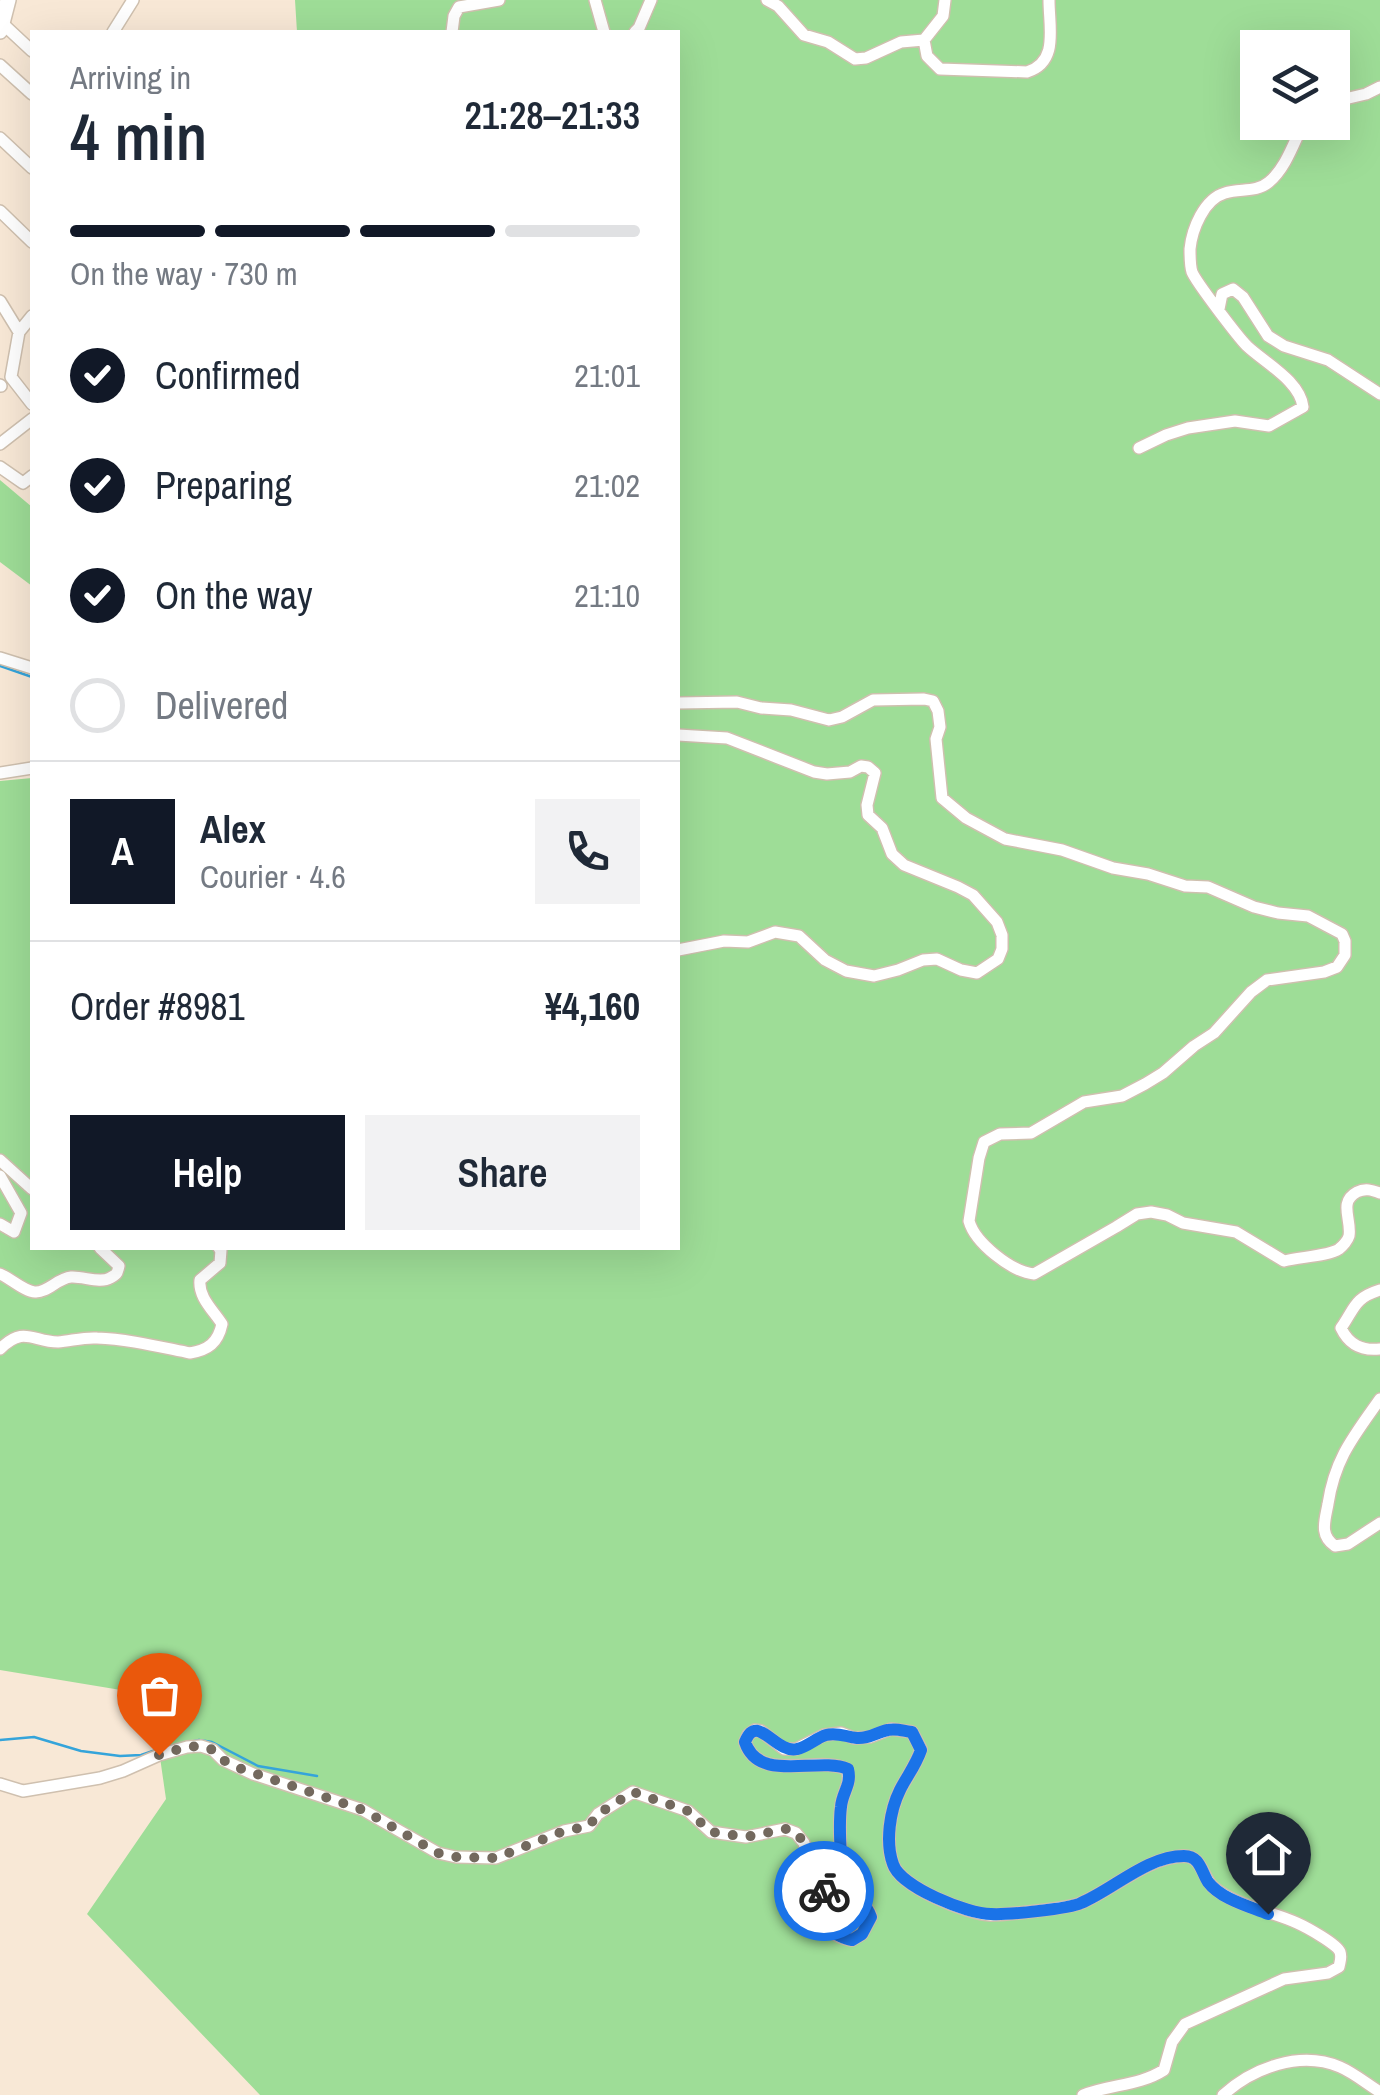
<!DOCTYPE html>
<html lang="en">
<head>
<meta charset="utf-8">
<style>
	:root { --surface:#fff; --page:#f2f2f3; --text:#1f2937; --muted:#747a83; --line:#e0e1e3; --accent:#111827 }
	body { margin:0; font-family:"Archivo Narrow",sans-serif; background:var(--page); color:var(--text); height:100vh; display:flex; flex-direction:column; font-size:38px; white-space:nowrap }
	* { box-sizing:border-box; margin:0 }
	p { font-size:32px; color:var(--muted) }
	.icon { flex:none; width:55px; height:55px; fill:none; stroke:currentColor; stroke-width:2; stroke-linecap:round; stroke-linejoin:round }
	.map { position:relative; flex:1; overflow:hidden }
	.side { position:absolute; left:30px; top:30px; width:650px; height:1220px; display:flex; flex-direction:column; background:var(--surface); border-radius:0px; box-shadow:0 10px 40px #0002 }
	.side>* { flex:none }
	.controls { position:absolute; left:1240px; top:30px; display:grid; gap:20px }
	.controls a { display:grid; place-items:center; width:110px; height:110px; border-radius:0px; background:var(--surface); box-shadow:0 10px 40px #0002; font-size:50px }
	.pin { position:absolute; display:grid; place-items:center; width:85px; height:85px; color:#fff; margin:-102px -42px; border-radius:50% 50% 50% 0; rotate:-45deg; box-shadow:0 0 10px #0007 }
	.pin .icon { rotate:45deg }
	.courier { position:absolute; display:grid; place-items:center; width:100px; height:100px; margin:-50px; border:8px solid #1a73e8; border-radius:50%; background:#fff; color:#222; box-shadow:0 2px 12px #0007 }
	.summary em { font-style:normal; font-weight:600 }
	.summary div { display:flex; flex-direction:column-reverse }
	.summary { display:flex; align-items:center; justify-content:space-between; height:170px; padding:0 40px }
	h1 { font-size:65px; font-weight:600; line-height:75px }
	.bar { display:grid; grid-template-columns:repeat(4,1fr); gap:15px 10px; align-content:center; height:120px; padding:0 40px }
	.bar i { height:12px; border-radius:8px; background:var(--line) }
	.bar .selected { background:var(--accent) }
	.bar p { grid-column:span 4 }
	.line { display:flex; align-items:center; gap:25px; padding:0 40px; border-top:2px solid var(--line) }
	.line div { flex:1 }
	.round { display:grid; place-items:center; flex:none; width:105px; height:105px; border-radius:0px; background:var(--page) }
	ol { padding:0 40px; list-style:none }
	li { display:flex; align-items:center; gap:30px; height:110px }
	li p { margin-inline-start:auto }
	li .icon { padding:10px; border-radius:50%; background:var(--accent); color:#fff; stroke-width:4 }
	li:last-child { color:var(--muted) }
	li i { width:55px; height:55px; border:5px solid var(--line); border-radius:50% }
	.cta { display:flex; gap:20px; margin-top:auto; padding:20px 40px }
	.cta a { flex:1; height:115px; border-radius:0px; background:var(--accent); color:#fff; font-size:40px; font-weight:600; line-height:115px; text-align:center }
	.cta a+a { background:var(--page); color:var(--text) }
	.map>svg:first-child { display:block }
	.green { fill:#9edd97; fill-rule:evenodd }
	.lines { fill:none; stroke-linecap:round; stroke-linejoin:round }
	.stream { stroke:#35a4da; stroke-width:2.5 }
	.minor-casing { stroke:#cfc0af; stroke-width:14 }
	.major-casing { stroke:#cfc0af; stroke-width:18 }
	.minor { stroke:#fff; stroke-width:11 }
	.major { stroke:#fff; stroke-width:15 }
	.done { stroke:#73695e; stroke-width:10; stroke-dasharray:0 18 }
	.route { stroke:#1a73e8; stroke-width:12 }
</style>
</head>
<body>
<div class="map">
<svg width="1380" height="2095" viewBox="0 0 1380 2095">
	<rect width="100%" height="100%" fill="#f8e8d6"/>
	<path class="green" d="M 295,0 L 1380,0 L 1380,2095 L 260,2095 L 87,1914 L 166,1799 L 151,1695 L 0,1670 L 0,781 L 32,778 L 32,1248 L 678,1248 L 678,32 L 297,32 ZM 1258,48 L 1332,48 L 1332,122 L 1258,122 Z
		M 0,480 L 32,507 L 32,586 L 0,562 Z"/>
	<g class="lines">
		<path class="stream" d="M 0,666 L 32,677
			M 0,1740 L 34,1737 L 81,1751 L 120,1756 L 141,1755 L 159,1749
			M 167,1747 L 199,1740 L 212,1742 L 258,1766 L 317,1776"/>
		<defs>
			<path id="minor" d="M 595,0 L 604,32
				M 767,0 L 778,6 L 804,35 L 828,42 L 855,59 L 866,58 L 901,42 L 924,40 L 943,16 L 945,0
				M 2,23 L 32,51
				M 113,32 L 133,0
				M 452,32 L 454,16 L 459,7 L 499,0
				M 635,32 L 639,28 L 651,0
				M 924,40 L 927,56 L 940,69 L 1027,72 C 1059,62 1049,28 1049,0
				M 0,65 L 32,94
				M 1332,102 L 1366,94 L 1380,87
				M 0,138 L 32,168
				M 0,211 L 32,242
				M 0,301 L 19,332 L 32,316
				M 1219,309 L 1222,294 L 1233,289 L 1243,297 L 1268,336 L 1284,346 L 1328,360 L 1380,394
				M 19,332 L 11,377 L 32,404
				M 0,385 L 1,386
				M 0,444 L 32,419
				M 1139,448 L 1166,435 L 1188,428 L 1235,421 L 1269,426 L 1303,407 C 1300,381 1265,363 1247,346 C 1238,337 1196,282 1192,272 C 1190,266 1190,255 1190,249 C 1192,229 1204,199 1225,193 C 1240,188 1256,193 1269,182 C 1286,168 1294,142 1304,122
				M 0,467 L 23,483 L 32,476
				M 0,658 L 32,668
				M 678,703 L 737,702 L 761,708 L 791,710 L 829,720 L 842,717 L 873,700 L 924,699 L 933,701 L 938,711 L 940,727 L 936,739 L 942,798 L 966,818 L 1005,839 L 1062,850 L 1113,868 L 1148,874 L 1185,886 L 1208,887 L 1254,907 L 1278,913 L 1308,916 L 1342,934 L 1345,941 L 1345,955 L 1337,967 L 1324,972 L 1267,980 L 1251,992 L 1214,1033 L 1194,1046 L 1163,1073 L 1145,1084 L 1122,1096 L 1084,1102 L 1031,1133 L 1000,1134 L 984,1142 L 979,1158 L 969,1221 C 975,1243 1012,1272 1034,1274 L 1116,1227 L 1137,1214 L 1151,1212 L 1167,1215 L 1183,1223 L 1236,1232 L 1284,1261 C 1299,1257 1329,1256 1339,1249 C 1343,1246 1348,1240 1349,1236 C 1352,1220 1338,1202 1357,1192 C 1365,1188 1372,1190 1380,1193
				M 678,735 L 727,738 L 814,772 L 827,774 L 850,772 L 861,766 L 868,767 L 875,773 L 867,805 L 868,815 L 882,828 L 892,854 L 904,865 L 958,887 L 973,895 L 997,922 L 1002,935 L 1002,949 L 998,959 L 977,973 L 961,970 L 937,959 L 923,960 L 898,970 L 874,976 L 846,971 L 825,960 L 799,936 L 775,932 L 748,942 L 724,941 L 678,950
				M 0,773 L 32,768
				M 0,1160 L 32,1189
				M 0,1176 L 21,1213 L 14,1232 L 0,1224
				M 0,1274 C 10,1278 25,1292 35,1292 C 47,1293 58,1278 71,1277 C 83,1276 100,1284 110,1278 C 118,1274 117,1273 119,1266 L 100,1248
				M 1380,1290 C 1354,1298 1355,1308 1341,1328 C 1349,1345 1362,1351 1380,1349
				M 0,1349 C 24,1325 33,1342 58,1342 C 71,1341 84,1337 97,1338 C 128,1339 160,1347 190,1353 C 208,1350 218,1343 222,1324 C 213,1310 198,1297 200,1280 L 220,1263 L 221,1250 L 219,1248
				M 1380,1399 C 1354,1436 1335,1458 1328,1504 C 1325,1521 1319,1535 1335,1546 L 1348,1544 L 1380,1523
				M 0,1784 L 23,1791 L 100,1778 L 123,1771 L 159,1755 L 187,1747 L 201,1746 L 213,1750 L 223,1760 L 253,1774 L 363,1810 L 438,1853 L 456,1857 L 496,1858 L 564,1831 L 589,1826 L 598,1814 L 633,1792 L 688,1811 L 711,1832 L 746,1837 L 785,1829 L 796,1833 L 804,1843 L 810,1868 L 830,1900 C 825,1922 826,1936 852,1940 L 862,1934 L 871,1917 C 865,1898 847,1892 843,1871 C 840,1856 839,1821 841,1807 C 842,1792 852,1785 847,1769 C 817,1755 759,1784 745,1742 L 748,1735 L 755,1730 L 761,1731 L 784,1749 L 796,1749 L 824,1735 L 841,1733 L 854,1738 L 870,1737 L 891,1729 L 912,1732 L 921,1749 C 917,1764 907,1776 900,1790 C 890,1810 885,1842 893,1864 C 900,1887 967,1914 991,1915 C 1005,1915 1070,1908 1081,1903 C 1114,1889 1147,1857 1184,1856 C 1202,1856 1202,1877 1213,1887 C 1237,1907 1269,1910 1297,1923 C 1306,1927 1337,1944 1340,1952 C 1342,1958 1340,1961 1339,1967 L 1328,1973 L 1284,1979 L 1185,2024 L 1172,2042 L 1164,2070 C 1139,2086 1111,2084 1083,2095
				M 1223,2095 C 1253,2068 1300,2050 1340,2067 C 1354,2073 1367,2084 1380,2092"/>
			<path id="major" d="M 0,31 L 8,0"/>
		</defs>
		<use href="#minor" class="minor-casing"/>
		<use href="#major" class="major-casing"/>
		<use href="#minor" class="minor"/>
		<use href="#major" class="major"/>
	</g>
	<g class="lines">
		<path class="done" d="M 159,1755 L 187,1747 L 202,1746 L 213,1750 L 223,1760 L 239,1768 L 363,1810 L 438,1853 L 456,1857 L 496,1858 L 564,1831 L 589,1826 L 598,1814 L 633,1792 L 688,1811 L 711,1832 L 746,1837 L 786,1829 L 796,1832 L 804,1843 L 810,1868 L 824,1891"/>
		<path class="route" d="M 824,1891 L 830,1900 C 825,1923 827,1935 852,1940 L 862,1934 L 871,1917 C 865,1898 846,1892 843,1871 C 840,1857 839,1821 841,1807 C 842,1792 852,1785 848,1769 C 817,1756 759,1784 745,1742 C 757,1711 775,1754 797,1749 C 807,1747 816,1738 826,1735 C 838,1732 846,1737 857,1738 C 869,1739 877,1732 888,1730 C 895,1728 904,1731 912,1732 L 921,1750 C 916,1765 907,1776 900,1790 C 890,1810 885,1842 893,1864 C 900,1887 968,1914 991,1914 C 1006,1915 1069,1909 1081,1903 C 1114,1889 1147,1856 1184,1856 C 1200,1856 1201,1871 1208,1882 C 1221,1899 1248,1906 1268,1914"/>
	</g>
</svg>
<div class="controls">
<a><svg class="icon" aria-label="layers" viewBox="0 0 24 24"><path d="M12 4l9 5-9 5-9-5zM3 14l9 5 9-5"/></svg></a>
</div>
<div class="pin" style="left:159px;top:1755px;background:#ea580c"><svg class="icon" aria-label="bag" viewBox="0 0 24 24"><path d="M5 8h14l-1 12H6zM9 8a3 3 0 0 1 6 0"/></svg></div>
<div class="pin" style="left:1268px;top:1914px;background:#1f2937"><svg class="icon" aria-label="home" viewBox="0 0 24 24"><path d="M3 11l9-7 9 7M6 9v11h12V9"/></svg></div>
<div class="courier" style="left:824px;top:1891px"><svg class="icon" aria-label="bike" viewBox="0 0 24 24"><circle cx="6" cy="16" r="4"/><circle cx="18" cy="16" r="4"/><path d="M6 16l4-8h5l3 8M10 8l3 8H6M13 5h3"/></svg></div>
<section class="side">
<div class="summary"><div><h1>4 min</h1><p>Arriving in</p></div><em>21:28–21:33</em></div>
<div class="bar"><i class="selected"></i><i class="selected"></i><i class="selected"></i><i></i><p>On the way · 730 m</p></div>
<ol>
<li><svg class="icon" aria-label="check" viewBox="0 0 24 24"><path d="M5 12l5 5 9-10"/></svg>Confirmed<p>21:01</p></li>
<li><svg class="icon" aria-label="check" viewBox="0 0 24 24"><path d="M5 12l5 5 9-10"/></svg>Preparing<p>21:02</p></li>
<li><svg class="icon" aria-label="check" viewBox="0 0 24 24"><path d="M5 12l5 5 9-10"/></svg>On the way<p>21:10</p></li>
<li><i></i>Delivered</li>
</ol>
<div class="line" style="height:180px"><b class="round" style="background:var(--accent);color:#fff">A</b><div><b>Alex</b><p>Courier · 4.6</p></div><a class="round"><svg class="icon" aria-label="phone" viewBox="0 0 24 24"><path d="M5 4h4l2 5-3 2q2 4 5 5l2-3 5 2v4C11 20 4 13 5 4z"/></svg></a></div>
<div class="line" style="height:130px"><div>Order #8981</div><b>¥4,160</b></div>
<div class="cta"><a>Help</a><a>Share</a></div>
</section>
</div>
</body>
</html>
